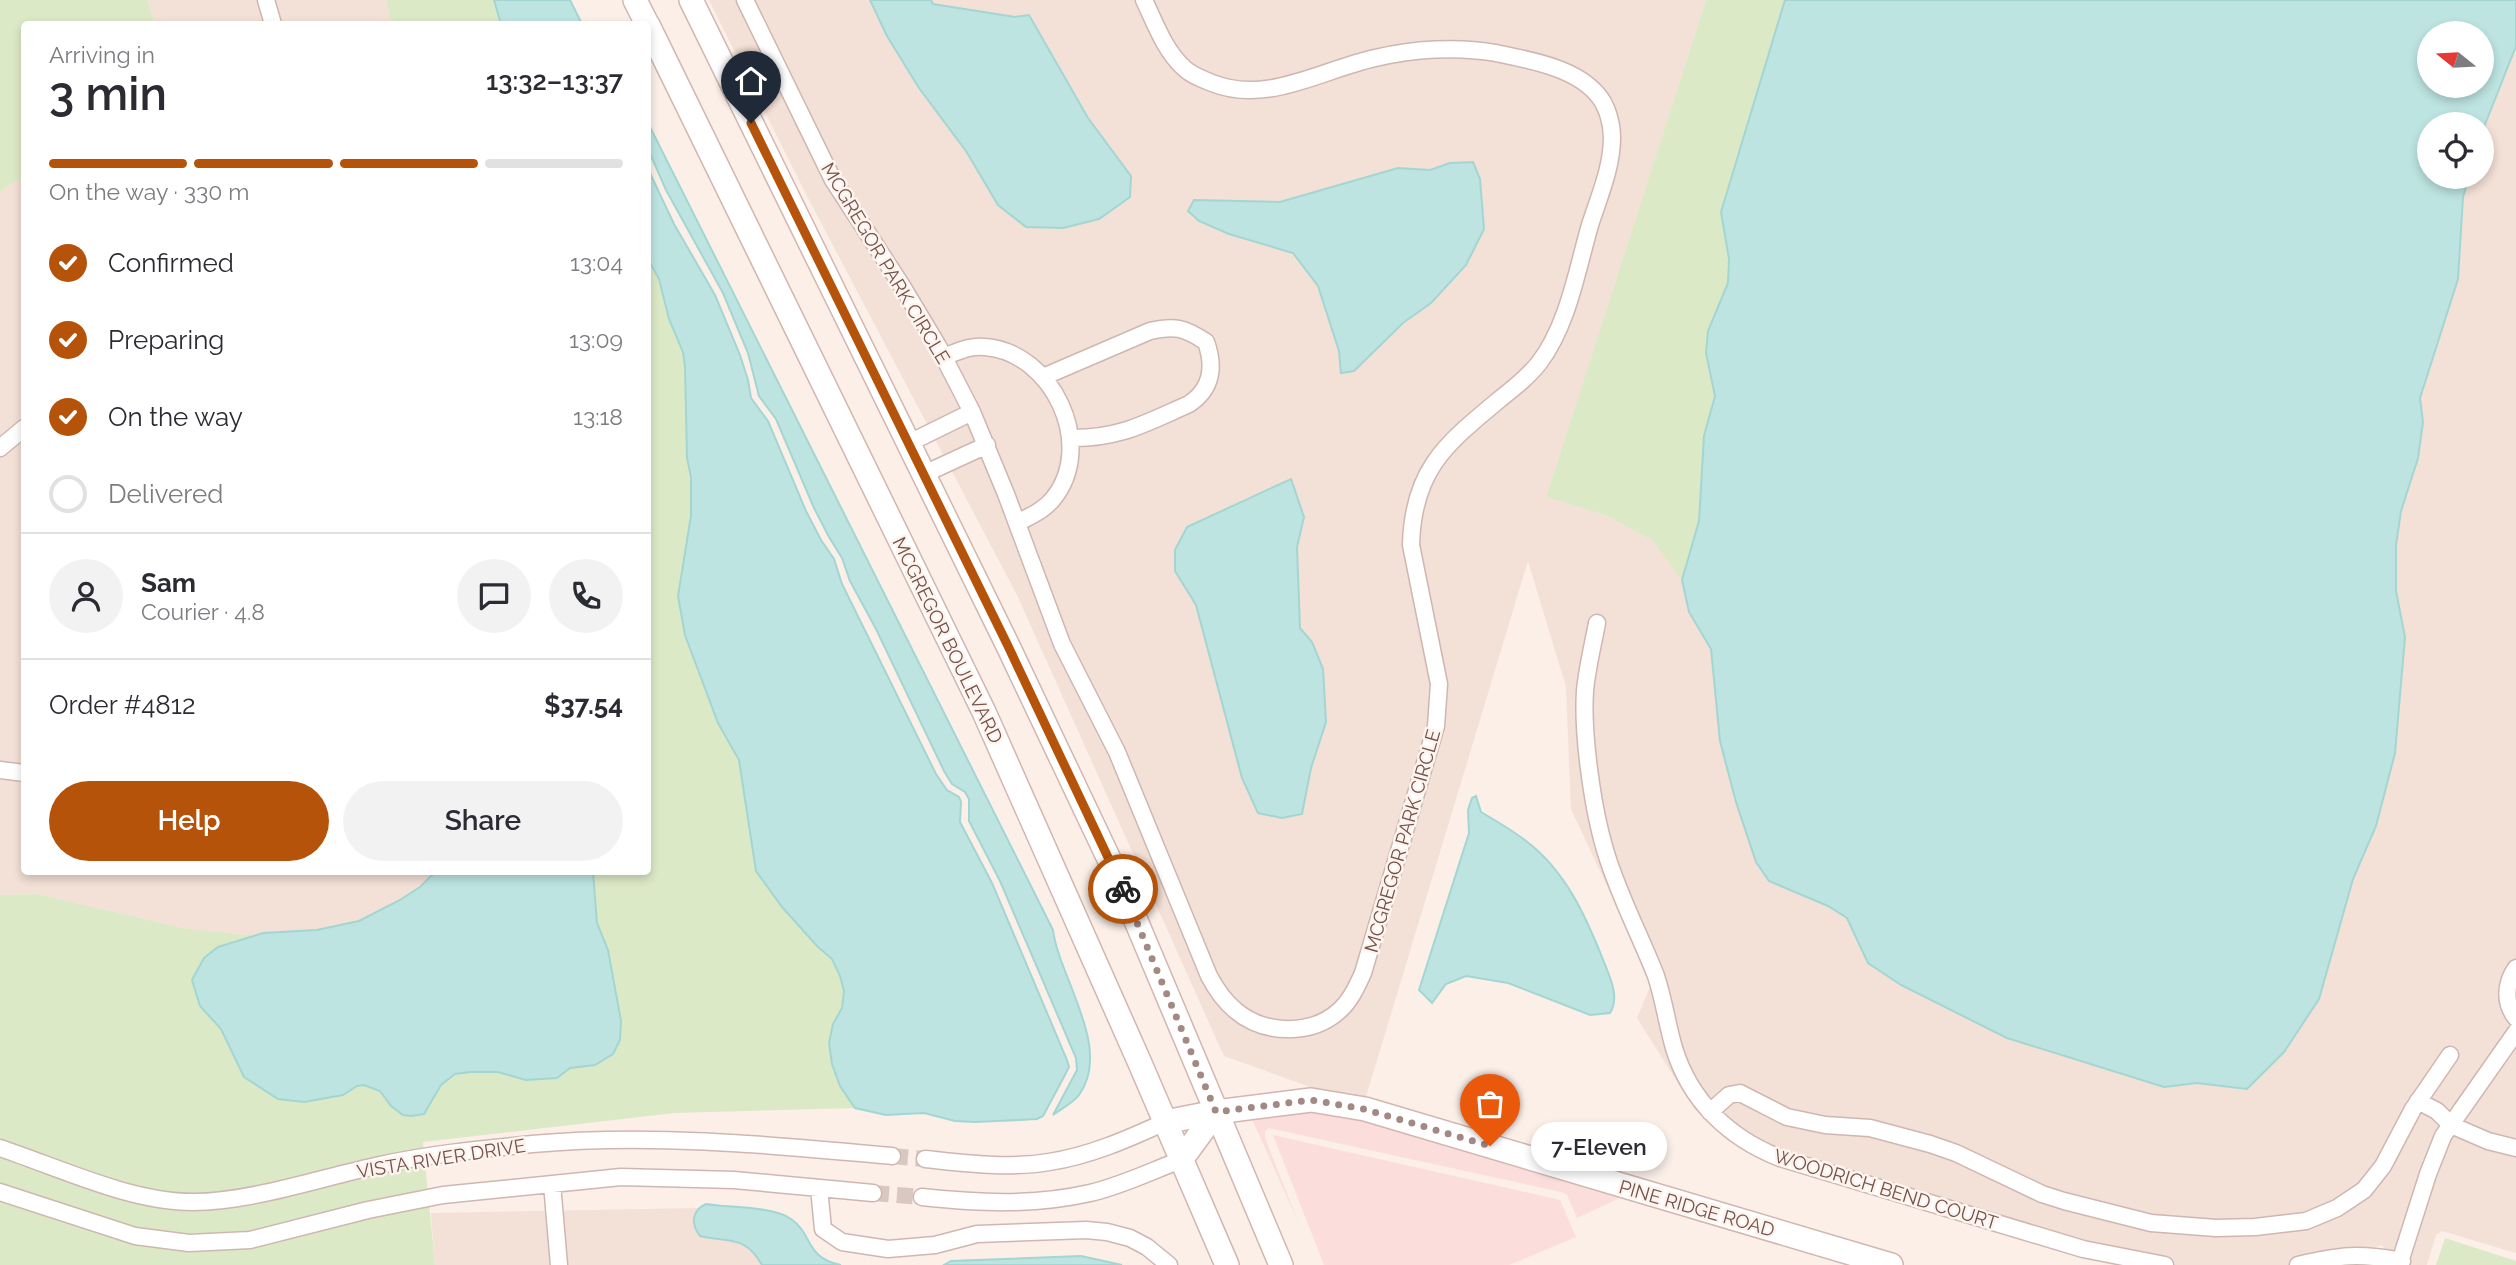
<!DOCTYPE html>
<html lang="en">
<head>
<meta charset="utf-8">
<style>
	:root { --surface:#fff; --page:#f2f2f3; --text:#2b2b33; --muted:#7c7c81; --line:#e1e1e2; --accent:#b45309 }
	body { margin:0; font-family:Raleway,sans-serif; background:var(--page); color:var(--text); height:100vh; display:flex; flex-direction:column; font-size:26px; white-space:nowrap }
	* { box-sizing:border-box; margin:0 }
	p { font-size:23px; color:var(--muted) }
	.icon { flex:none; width:38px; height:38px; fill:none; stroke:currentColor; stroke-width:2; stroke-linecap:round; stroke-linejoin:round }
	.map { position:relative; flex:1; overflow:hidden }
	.panel { position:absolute; left:21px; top:21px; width:630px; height:854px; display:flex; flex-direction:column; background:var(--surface); border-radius:7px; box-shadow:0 4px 10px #0003 }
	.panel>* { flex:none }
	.needle { width:46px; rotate:288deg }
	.fabs { position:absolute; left:2417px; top:21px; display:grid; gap:14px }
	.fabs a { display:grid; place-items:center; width:77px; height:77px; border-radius:50%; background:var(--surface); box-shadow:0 4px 10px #0003; font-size:35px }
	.pin { position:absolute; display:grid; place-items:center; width:60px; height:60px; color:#fff; margin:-72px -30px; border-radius:50% 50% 50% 0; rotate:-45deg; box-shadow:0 0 7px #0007 }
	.pin .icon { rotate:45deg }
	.courier { position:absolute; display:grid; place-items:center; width:70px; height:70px; margin:-35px; border:5px solid #b45309; border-radius:50%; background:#fff; color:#222; box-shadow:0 2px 9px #0007 }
	.bubble { position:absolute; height:49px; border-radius:24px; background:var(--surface); box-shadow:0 4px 10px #0003; font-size:23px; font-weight:600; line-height:49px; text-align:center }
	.head em { font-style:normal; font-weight:600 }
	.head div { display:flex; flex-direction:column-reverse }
	.head { display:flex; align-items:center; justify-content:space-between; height:119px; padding:0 28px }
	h1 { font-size:46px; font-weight:600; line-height:52px }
	.bar { display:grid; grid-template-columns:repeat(4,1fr); gap:10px 7px; align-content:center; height:84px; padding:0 28px }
	.bar i { height:9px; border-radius:5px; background:var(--line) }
	.bar .active { background:var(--accent) }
	.bar p { grid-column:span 4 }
	.line { display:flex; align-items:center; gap:18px; padding:0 28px; border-top:2px solid var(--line) }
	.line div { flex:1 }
	.round { display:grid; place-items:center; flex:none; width:74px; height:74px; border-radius:37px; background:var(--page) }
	ol { padding:0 28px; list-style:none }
	li { display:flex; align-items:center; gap:21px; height:77px }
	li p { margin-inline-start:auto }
	li .icon { padding:7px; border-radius:50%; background:var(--accent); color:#fff; stroke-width:4 }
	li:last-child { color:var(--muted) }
	li i { width:38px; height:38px; border:4px solid var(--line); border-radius:50% }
	.action { display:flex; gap:14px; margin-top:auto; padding:14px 28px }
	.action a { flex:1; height:80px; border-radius:42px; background:var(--accent); color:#fff; font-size:28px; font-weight:600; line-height:80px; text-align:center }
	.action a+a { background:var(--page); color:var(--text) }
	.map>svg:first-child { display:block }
	.residential { fill:#f3e0d6; fill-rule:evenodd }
	.commercial { fill:#fbdedc }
	.green { fill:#dce9c6 }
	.water { fill:#bde4e1; stroke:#a3d6d2; stroke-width:2; fill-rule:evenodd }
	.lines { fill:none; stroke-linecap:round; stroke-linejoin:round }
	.street-tunnel { stroke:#d9c8c1; stroke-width:16; stroke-dasharray:16 8; stroke-linecap:butt }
	.street-casing { stroke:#cfb7b1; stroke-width:19 }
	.secondary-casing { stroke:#d2b6af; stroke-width:26 }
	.street { stroke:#fff; stroke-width:16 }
	.secondary { stroke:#fff; stroke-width:23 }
	.done { stroke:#a38983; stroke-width:7; stroke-dasharray:0 12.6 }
	.route { stroke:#b45309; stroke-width:9 }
	.labels { text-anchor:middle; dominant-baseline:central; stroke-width:5; stroke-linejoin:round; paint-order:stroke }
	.street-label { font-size:19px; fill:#74524d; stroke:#fef4ee }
</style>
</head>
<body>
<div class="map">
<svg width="2516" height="1265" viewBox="0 0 2516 1265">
	<rect width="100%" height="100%" fill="#fbefe8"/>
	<path class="residential" d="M 147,0 L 386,0 L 392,24 L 155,24 Z
		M 709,0 L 870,0 L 887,36 L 919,88 L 966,151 L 998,205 L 1099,219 L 1129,197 L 1131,176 L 1088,118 L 1029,15 L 1015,17 L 933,4 L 931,0 L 1706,0 L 1546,497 L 1607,516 L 1653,541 L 1682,580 L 1689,612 L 1711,649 L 1720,741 L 1736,802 L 1756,862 L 1769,881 L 1828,906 L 1847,918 L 1868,963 L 1901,985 L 2007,1038 L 2164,1087 L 2197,1083 L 2247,1089 L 2319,999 L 2353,879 L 2376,826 L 2405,637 L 2396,591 L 2396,545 L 2401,511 L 2418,458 L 2423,422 L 2420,398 L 2458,279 L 2463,197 L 2469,177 L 2482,177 L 2482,132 L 2516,46 L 2516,1253 L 2442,1231 L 2436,1235 L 2427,1265 L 2397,1265 L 2382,1245 L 2316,1265 L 2145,1265 L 1788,1164 L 1695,1110 L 1637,1018 L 1652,982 L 1571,809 L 1566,687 L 1528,561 L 1365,1100 L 1327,1093 L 1224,1056 L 1017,595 L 807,196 ZM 1450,163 L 1466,265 L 1431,303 L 1341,373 L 1339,351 L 1318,286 L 1293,253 L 1229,234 L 1194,200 L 1280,202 L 1398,168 L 1430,170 ZM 1291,479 L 1304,517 L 1297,547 L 1300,628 L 1312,642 L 1311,768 L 1302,814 L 1242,778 L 1196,605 L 1175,572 L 1187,527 Z
		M 24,175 L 24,872 L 435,872 L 420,887 L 400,900 L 359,921 L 317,930 L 263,933 L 258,936 L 183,928 L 38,894 L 0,895 L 0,192 Z
		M 699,1208 L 694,1215 L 709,1238 L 739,1242 L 747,1245 L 762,1265 L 435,1265 L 431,1213 Z"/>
	<path class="commercial" d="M 1312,1109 L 1363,1118 L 1624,1196 L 1577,1218 L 1567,1195 L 1561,1192 L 1269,1128 L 1265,1131 L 1265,1138 L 1299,1224 L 1251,1117 Z
		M 1273,1135 L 1560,1200 L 1576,1237 L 1509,1265 L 1324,1265 Z"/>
	<path class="green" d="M 0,0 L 147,0 L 155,24 L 24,24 L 24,175 L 0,192 Z
		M 386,0 L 570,0 L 582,24 L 392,24 Z
		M 1706,0 L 1785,0 L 1721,212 L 1729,259 L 1728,283 L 1708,331 L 1706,353 L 1715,396 L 1704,436 L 1699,521 L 1682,580 L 1653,541 L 1607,516 L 1546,497 Z
		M 648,169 L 674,224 L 715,295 L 740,355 L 748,380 L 751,398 L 768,421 L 806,511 L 821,540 L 834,559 L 842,584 L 936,774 L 947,790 L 959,797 L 961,802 L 960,822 L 992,883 L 1067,1060 L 1069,1067 L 1066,1073 L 1043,1116 L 1026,1121 L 975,1122 L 955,1121 L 924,1113 L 886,1115 L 855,1108 L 674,1113 L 423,1142 L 435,1265 L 0,1265 L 0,895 L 38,894 L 183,928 L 258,936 L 263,933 C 333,928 382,925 435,872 L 648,872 Z
		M 2445,1238 L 2516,1261 L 2516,1265 L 2436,1265 Z"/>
	<path class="water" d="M 494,0 L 570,0 L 582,24 L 501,24 Z
		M 870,0 L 931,0 L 933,4 L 1015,17 L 1029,15 L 1088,118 L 1131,176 L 1130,197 L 1099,219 L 1063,228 L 1026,227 L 998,205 L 966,151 L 919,88 L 887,36 Z
		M 1785,0 L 2516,0 L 2516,46 L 2482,132 L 2482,124 L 2429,124 L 2429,177 L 2469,177 L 2463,197 L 2458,279 L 2420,398 L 2423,422 L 2418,458 L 2401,511 L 2396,545 L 2396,591 L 2405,637 L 2395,753 L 2376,826 L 2353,879 L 2319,999 L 2284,1052 L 2247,1089 L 2197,1083 L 2164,1087 L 2007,1038 L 1901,985 L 1868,963 L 1847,918 L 1828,906 L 1769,881 L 1756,862 L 1736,802 L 1720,741 L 1711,649 L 1689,612 L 1682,580 L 1699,521 L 1704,436 L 1715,396 L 1706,353 L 1708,331 L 1728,283 L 1729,259 L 1721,212 ZM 2429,33 L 2482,33 L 2482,86 L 2429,86 Z
		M 648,123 L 1053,930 C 1059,978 1113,1048 1079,1095 C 1073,1103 1061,1109 1053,1115 L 1077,1070 L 1076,1058 L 1000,881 L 969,821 L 969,799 L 965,792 L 952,784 L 944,771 L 876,629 L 850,581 L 842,558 L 829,537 L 814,508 L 776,419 L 759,396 L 748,353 L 723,293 L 666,190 L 648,149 Z
		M 1473,162 L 1480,179 L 1484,229 L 1466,265 L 1431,303 L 1403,323 L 1354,371 L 1341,373 L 1339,351 L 1318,286 L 1293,253 L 1229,234 L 1199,221 L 1188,211 L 1194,200 L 1280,202 L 1398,168 L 1430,170 L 1450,163 Z
		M 648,169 L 674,224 L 715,295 L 740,355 L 748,380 L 751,398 L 768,421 L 806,511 L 821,540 L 834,559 L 842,584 L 936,774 L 947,790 L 959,797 L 961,802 L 960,822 L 992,883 L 1067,1060 L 1069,1067 L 1066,1073 L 1043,1116 L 1037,1119 L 975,1122 L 955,1121 L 924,1113 L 886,1115 L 855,1108 L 840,1086 L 832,1064 L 829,1043 L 833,1024 L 842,1008 L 844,991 L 840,976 L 832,959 L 817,946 L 782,907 L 756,871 L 739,760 L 718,723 L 685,635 L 678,596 L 691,516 L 691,477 L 687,458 L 685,366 L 683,352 L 669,319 L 659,279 L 648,259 Z
		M 1291,479 L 1304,517 L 1297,547 L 1300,628 L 1312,642 L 1323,669 L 1326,722 L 1311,768 L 1302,814 L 1282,818 L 1258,813 L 1242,778 L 1196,605 L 1175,571 L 1175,550 L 1187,527 Z
		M 1476,796 L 1481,812 C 1496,821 1512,830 1526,841 C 1566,871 1586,917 1604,962 C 1610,978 1620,997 1610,1013 L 1590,1015 L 1508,983 L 1466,976 L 1446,984 L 1432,1003 L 1419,990 L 1469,833 L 1468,810 L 1472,798 Z
		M 435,872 L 593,872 L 597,923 L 608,950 L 621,1021 L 620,1040 L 613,1054 L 595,1065 L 570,1068 L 557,1078 L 526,1080 L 498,1072 L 470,1072 L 455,1074 L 441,1085 L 424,1114 L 411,1116 L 403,1115 L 391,1106 L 380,1091 L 364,1085 L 357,1086 L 343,1095 L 304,1102 L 278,1099 L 244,1077 L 221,1029 L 200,1006 L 192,980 L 204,958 L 218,947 L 263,933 L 317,930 L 359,921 L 400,900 L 420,887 Z
		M 706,1204 C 729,1208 773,1206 791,1219 C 813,1234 805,1258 841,1265 L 762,1265 C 745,1235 730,1243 700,1236 C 691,1224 691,1211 706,1204 Z
		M 1081,1256 L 1122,1265 L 944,1265 L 951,1261 Z"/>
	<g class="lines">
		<path class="street-tunnel" d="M 892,1156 L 925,1159
			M 873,1193 L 922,1197"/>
		<defs>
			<path id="street" d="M 266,0 L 273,24
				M 745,0 L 833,180 L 902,286 L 938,346 L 972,412 L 1006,494 L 1062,644 L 1117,752 L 1209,976 C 1216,989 1224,1001 1235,1010 C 1264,1035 1312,1036 1340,1010 C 1351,1000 1357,986 1363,973 L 1436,726 L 1439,684 L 1411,545 C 1413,469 1446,444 1500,399 C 1514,388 1528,377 1539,363 C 1568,325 1577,270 1590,225 C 1599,197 1612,167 1612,138 C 1612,123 1607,105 1597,94 C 1574,67 1528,60 1496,53 C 1457,46 1413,49 1375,58 C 1321,70 1267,105 1212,83 C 1202,79 1191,75 1184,68 C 1165,51 1155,23 1144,0
				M 943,357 C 957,352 970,345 985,347 C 1052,352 1097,445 1053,499 C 1043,511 1030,516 1017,523
				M 1043,377 L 1150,331 C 1175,325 1185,328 1206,342 C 1215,367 1212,389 1189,404 C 1146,423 1119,439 1070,438
				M 909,443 L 972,412
				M 0,448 L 24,428
				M 924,474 L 987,445
				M 1597,623 C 1593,645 1587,668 1585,691 C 1582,735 1593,811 1606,853 C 1619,896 1640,935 1656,976 C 1664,1000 1667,1024 1674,1048 C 1690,1101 1729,1138 1780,1158 L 2083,1249 L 2165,1265
				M 0,770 L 24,773
				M 2516,968 C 2505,984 2504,1003 2516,1018
				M 2418,1101 L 2437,1111 L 2451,1125 L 2488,1141 L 2516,1148
				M 1710,1112 L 1729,1095 L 1740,1093 L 1787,1117 L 1825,1125 L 1870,1128 L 1930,1144 L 1956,1153 L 2042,1194 L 2064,1201 L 2151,1223 L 2216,1228 L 2255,1227 L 2306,1221 L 2337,1208 L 2364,1190 L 2383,1166 L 2413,1109 L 2450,1055
				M 0,1148 C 60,1168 130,1202 193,1202 C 251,1202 323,1177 380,1165 C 430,1154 482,1149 532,1144 C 652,1133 772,1145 892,1156
				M 925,1159 C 965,1163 1008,1169 1049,1162 C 1089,1156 1128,1139 1165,1122
				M 552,1184 L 559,1265
				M 819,1188 L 823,1229 L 842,1242 L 888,1249 L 935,1245 L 977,1234 L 1086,1230 L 1107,1232 L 1130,1238 L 1147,1247 L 1169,1265
				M 0,1192 L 135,1236 L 189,1243 L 250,1240 L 368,1210 L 443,1195 L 621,1177 L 734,1180 L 873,1193
				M 922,1197 C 979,1203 1033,1206 1090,1193 C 1121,1186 1151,1171 1181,1160
				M 2298,1265 C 2340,1255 2359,1253 2402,1261
				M 2399,1265 L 2428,1174 L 2443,1136 L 2516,1032"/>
			<path id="secondary" d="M 635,0 L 647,24
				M 691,0 L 1008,646 L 1118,878 L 1281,1265
				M 648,25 L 984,712 L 1139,1061 L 1227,1265
				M 1165,1122 L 1216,1112 L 1311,1100 L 1365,1109 L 1891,1265
				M 1181,1160 L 1216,1112"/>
		</defs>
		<use href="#street" class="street-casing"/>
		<use href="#secondary" class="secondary-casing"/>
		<use href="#street" class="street"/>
		<use href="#secondary" class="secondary"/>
	</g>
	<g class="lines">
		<path class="done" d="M 1123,889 L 1216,1112 L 1311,1100 L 1364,1109 L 1490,1146"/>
		<path class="route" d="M 751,123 L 1008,646 L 1123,889"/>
	</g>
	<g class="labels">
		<g class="street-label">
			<text transform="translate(886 263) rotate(59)">MCGREGOR PARK CIRCLE</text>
			<text transform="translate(948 640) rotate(64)">MCGREGOR BOULEVARD</text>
			<text transform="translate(1402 841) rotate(-74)">MCGREGOR PARK CIRCLE</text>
			<text transform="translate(441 1158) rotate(-9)">VISTA RIVER DRIVE</text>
			<text transform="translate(1886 1189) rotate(17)">WOODRICH BEND COURT</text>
			<text transform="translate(1697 1208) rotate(16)">PINE RIDGE ROAD</text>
		</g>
	</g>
</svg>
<div class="fabs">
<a><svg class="needle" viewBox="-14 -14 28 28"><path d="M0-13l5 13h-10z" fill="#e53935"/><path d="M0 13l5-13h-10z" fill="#7c7c81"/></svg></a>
<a><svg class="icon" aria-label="locate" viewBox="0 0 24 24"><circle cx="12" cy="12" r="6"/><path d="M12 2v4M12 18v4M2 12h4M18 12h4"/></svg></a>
</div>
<div class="pin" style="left:1490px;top:1146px;background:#ea580c"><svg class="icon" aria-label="bag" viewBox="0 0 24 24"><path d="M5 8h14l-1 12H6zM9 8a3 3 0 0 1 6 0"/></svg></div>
<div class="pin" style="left:751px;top:123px;background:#1f2937"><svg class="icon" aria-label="home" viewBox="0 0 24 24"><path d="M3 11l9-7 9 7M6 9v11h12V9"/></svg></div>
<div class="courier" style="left:1123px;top:889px"><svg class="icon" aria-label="bike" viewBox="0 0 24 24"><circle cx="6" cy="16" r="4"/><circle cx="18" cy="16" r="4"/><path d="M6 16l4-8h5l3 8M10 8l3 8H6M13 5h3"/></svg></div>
<div class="bubble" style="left:1531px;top:1122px;width:136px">7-Eleven</div>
<section class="panel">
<div class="head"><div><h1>3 min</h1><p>Arriving in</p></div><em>13:32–13:37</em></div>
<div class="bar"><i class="active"></i><i class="active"></i><i class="active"></i><i></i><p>On the way · 330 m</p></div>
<ol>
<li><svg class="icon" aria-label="check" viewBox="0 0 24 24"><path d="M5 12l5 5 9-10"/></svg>Confirmed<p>13:04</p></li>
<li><svg class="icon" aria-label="check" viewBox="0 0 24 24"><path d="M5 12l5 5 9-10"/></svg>Preparing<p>13:09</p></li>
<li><svg class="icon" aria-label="check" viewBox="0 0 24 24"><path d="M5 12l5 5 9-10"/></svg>On the way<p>13:18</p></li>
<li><i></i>Delivered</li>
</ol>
<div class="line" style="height:126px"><a class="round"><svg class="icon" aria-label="person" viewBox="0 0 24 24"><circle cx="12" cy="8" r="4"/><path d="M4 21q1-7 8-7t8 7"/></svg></a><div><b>Sam</b><p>Courier · 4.8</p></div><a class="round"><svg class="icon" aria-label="chat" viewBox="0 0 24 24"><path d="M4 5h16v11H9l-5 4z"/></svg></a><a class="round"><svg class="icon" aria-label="phone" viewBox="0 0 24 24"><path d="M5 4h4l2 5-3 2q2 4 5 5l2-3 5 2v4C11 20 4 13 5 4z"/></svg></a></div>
<div class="line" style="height:91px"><div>Order #4812</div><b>$37.54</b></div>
<div class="action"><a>Help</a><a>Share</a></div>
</section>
</div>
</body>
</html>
